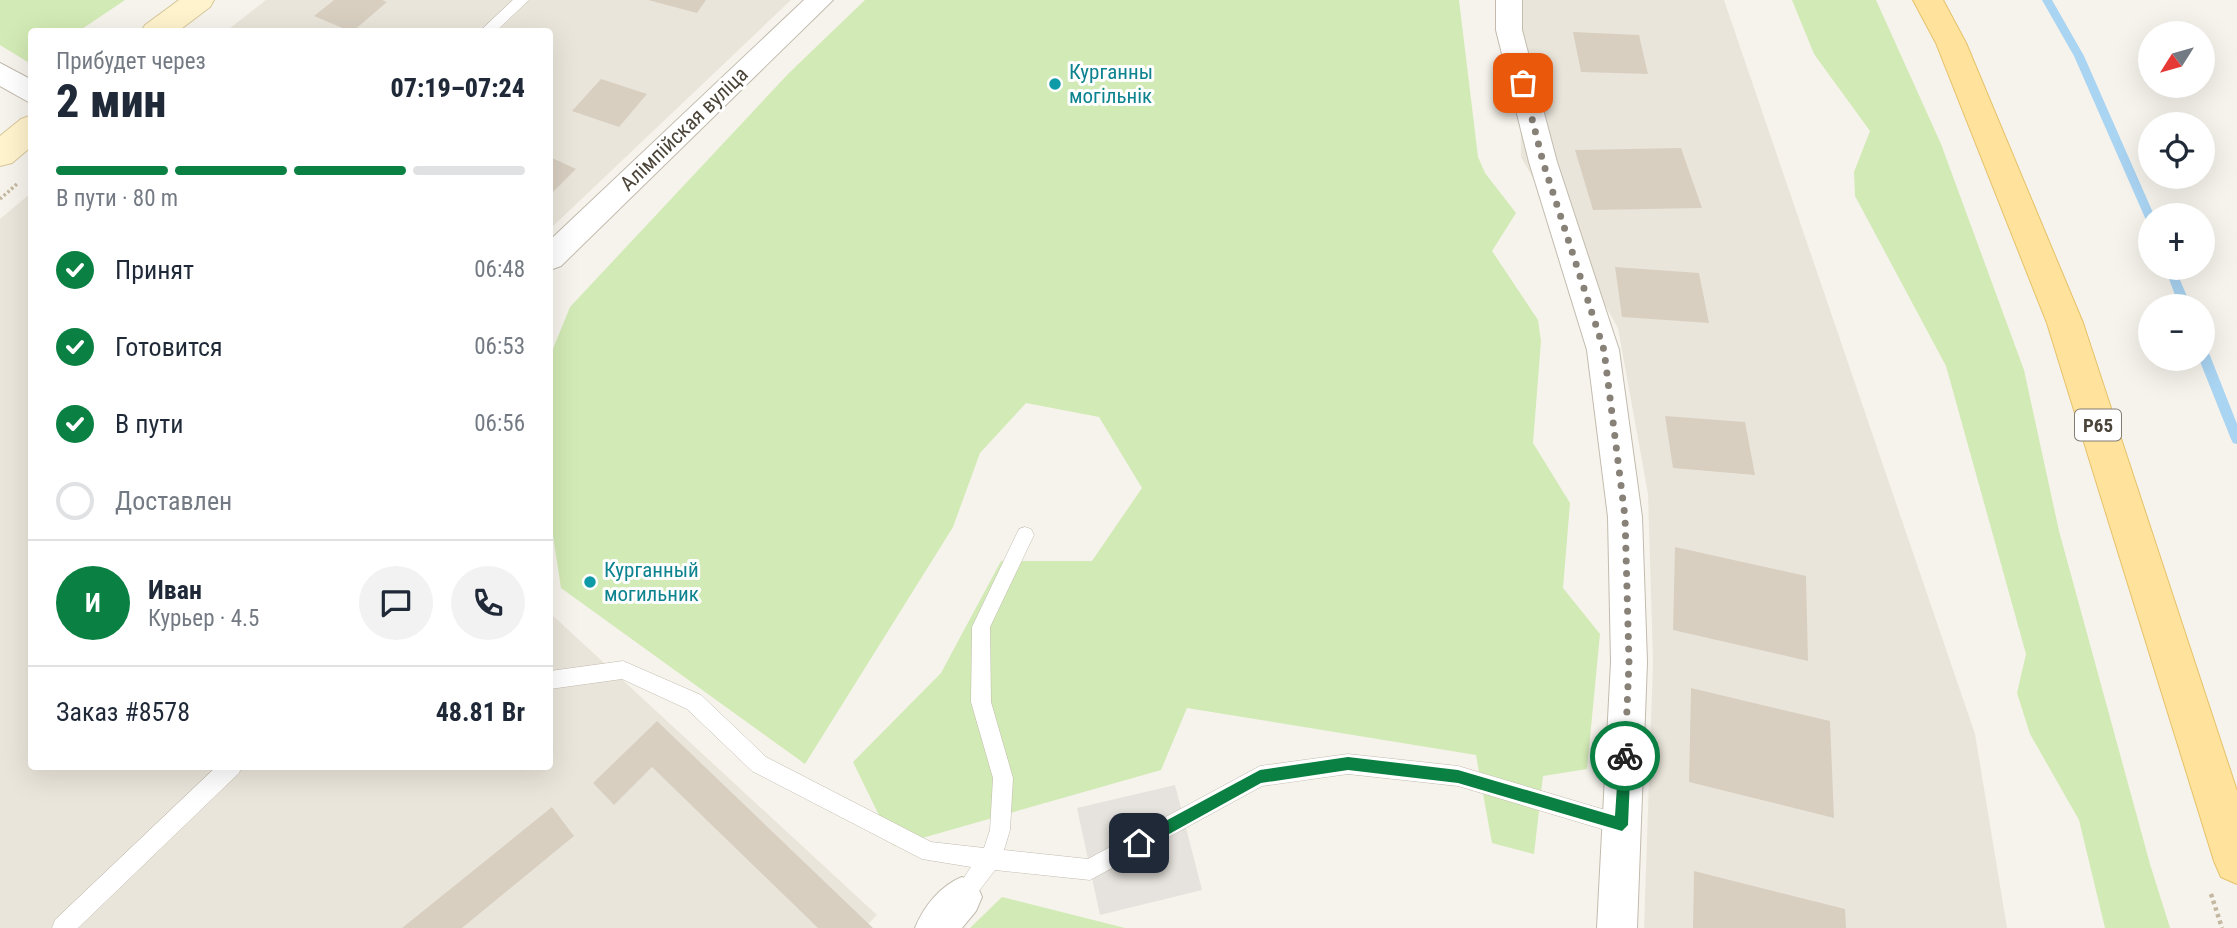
<!DOCTYPE html>
<html lang="ru">
<head>
<meta charset="utf-8">
<style>
	:root { --surface:#fff; --page:#f2f2f3; --text:#1f2937; --muted:#747a83; --line:#e0e1e3; --accent:#0b8043 }
	body { margin:0; font-family:"Roboto Condensed",sans-serif; background:var(--page); color:var(--text); height:100vh; display:flex; flex-direction:column; font-size:26px; white-space:nowrap }
	* { box-sizing:border-box; margin:0 }
	p { font-size:23px; color:var(--muted) }
	.icon { flex:none; width:38px; height:38px; fill:none; stroke:currentColor; stroke-width:2; stroke-linecap:round; stroke-linejoin:round }
	.map { position:relative; flex:1; overflow:hidden }
	.sheet { position:absolute; left:28px; top:28px; width:525px; height:742px; display:flex; flex-direction:column; background:var(--surface); border-radius:7px; box-shadow:0 7px 28px #0002 }
	.sheet>* { flex:none }
	.needle { width:46px; rotate:233deg }
	.tools { position:absolute; left:2138px; top:21px; display:grid; gap:14px }
	.tools a { display:grid; place-items:center; width:77px; height:77px; border-radius:50%; background:var(--surface); box-shadow:0 7px 28px #0002; font-size:35px }
	.pin { position:absolute; display:grid; place-items:center; width:60px; height:60px; color:#fff; margin:-30px; border-radius:14px; box-shadow:0 4px 10px #0006 }
	.courier { position:absolute; display:grid; place-items:center; width:70px; height:70px; margin:-35px; border:5px solid #0b8043; border-radius:50%; background:#fff; color:#222; box-shadow:0 2px 9px #0007 }
	.overview em { font-style:normal; font-weight:800 }
	.overview div { display:flex; flex-direction:column-reverse }
	.overview { display:flex; align-items:center; justify-content:space-between; height:119px; padding:0 28px }
	h1 { font-size:46px; font-weight:800; line-height:52px }
	.bar { display:grid; grid-template-columns:repeat(4,1fr); gap:10px 7px; align-content:center; height:84px; padding:0 28px }
	.bar i { height:9px; border-radius:5px; background:var(--line) }
	.bar .on { background:var(--accent) }
	.bar p { grid-column:span 4 }
	.line { display:flex; align-items:center; gap:18px; padding:0 28px; border-top:2px solid var(--line) }
	.line div { flex:1 }
	.round { display:grid; place-items:center; flex:none; width:74px; height:74px; border-radius:37px; background:var(--page) }
	ol { padding:0 28px; list-style:none }
	li { display:flex; align-items:center; gap:21px; height:77px }
	li p { margin-inline-start:auto }
	li .icon { padding:7px; border-radius:50%; background:var(--accent); color:#fff; stroke-width:4 }
	li:last-child { color:var(--muted) }
	li i { width:38px; height:38px; border:4px solid var(--line); border-radius:50% }
	.map>svg:first-child { display:block }
	.residential { fill:#eae5da }
	.industrial { fill:#e6e2dd }
	.green { fill:#d2eab5 }
	.lines { fill:none; stroke-linecap:round; stroke-linejoin:round }
	.stream { fill:#a9d4f2; fill-rule:evenodd }
	.building { fill:#d8cfc1 }
	.service-casing { stroke:#c2bbae; stroke-width:1 }
	.minor-casing { stroke:#c2bbae; stroke-width:2 }
	.secondary-casing { stroke:#d6c79b; stroke-width:2 }
	.primary-casing { stroke:#e6c16a; stroke-width:2 }
	.path-far1 { stroke:#c4b79f; stroke-width:3.5; stroke-dasharray:2.5 2.5; stroke-linecap:butt }
	.path { stroke:#c4b79f; stroke-width:4.5; stroke-dasharray:3.5 3.5; stroke-linecap:butt }
	.service { fill:#fff; fill-rule:evenodd }
	.minor { fill:#fff; fill-rule:evenodd }
	.secondary { fill:#fff3cd; fill-rule:evenodd }
	.primary { fill:#ffe39c; fill-rule:evenodd }
	.route { fill:#0b8043 }
	.done { stroke:#878178; stroke-width:7; stroke-dasharray:0 12.6 }
	.culture-dot { fill:#0f9aa8; stroke:#fff; stroke-width:2.5 }
	.labels { text-anchor:middle; dominant-baseline:central; stroke-width:6; stroke-linejoin:round; paint-order:stroke }
	.shield { fill:#fff; stroke:#817c74; stroke-width:2 }
	.shield-label { font-size:19px; font-weight:bold; fill:#4b4439 }
	.culture-label { font-size:21px; fill:#0d838f; stroke:#fff; text-anchor:start }
	.street-label { font-size:21px; fill:#4b4439; stroke:#fff }
</style>
</head>
<body>
<div class="map">
<svg width="2237" height="928" viewBox="0 0 2237 928">
	<rect width="100%" height="100%" fill="#f6f3ec"/>
	<path class="residential" d="M 266,0 L 791,0 L 550,229 L 550,32 L 225,32 Z
		M 1519,0 L 1724,0 L 1975,734 L 2007,928 L 1644,928 L 1653,662 L 1648,494 L 1618,328 L 1521,157 Z
		M 31,193 L 32,766 L 550,766 L 550,613 L 877,915 L 864,928 L 0,928 L 0,219 Z"/>
	<path class="industrial" d="M 1175,785 L 1202,890 L 1100,915 L 1077,808 Z"/>
	<path class="green" d="M 0,0 L 125,0 L 79,31 L 32,32 L 31,64 L 0,45 Z
		M 865,0 L 1459,0 L 1478,157 L 1485,173 L 1516,213 L 1492,251 L 1538,320 L 1541,341 L 1533,443 L 1570,503 L 1563,588 L 1600,634 L 1587,769 L 1543,776 L 1534,854 L 1492,843 L 1476,755 L 1187,708 L 1161,770 L 894,846 L 853,762 L 941,673 L 1001,561 L 1092,561 L 1142,488 L 1099,417 L 1026,403 L 980,453 L 953,527 L 805,764 L 561,588 L 550,516 L 550,356 L 570,307 L 789,73 Z
		M 1792,0 L 1876,0 L 1941,144 L 2024,370 L 2059,531 L 2150,864 L 2170,928 L 2105,928 L 2079,820 L 2030,734 L 2017,693 L 2026,654 L 1946,366 L 1855,196 L 1854,172 L 1870,131 L 1814,54 Z
		M 1002,897 L 1125,928 L 970,928 Z"/>
	<g class="lines">
		<path class="stream" d="M 2042,0 L 2052,0 L 2084,56 L 2154,215 L 2151,215 L 2151,224 L 2146,220 L 2074,56 Z
			M 2165,268 L 2175,268 L 2191,306 L 2179,306 Z
			M 2203,348 L 2209,353 L 2237,424 L 2237,444 L 2233,443 L 2231,439 L 2199,359 L 2203,359 Z"/>
	</g>
	<path class="building" d="M 334,0 L 382,0 L 387,2 L 352,32 L 314,16 Z
		M 648,0 L 706,0 L 697,13 Z
		M 1573,32 L 1639,35 L 1648,74 L 1581,72 Z
		M 601,79 L 647,94 L 619,127 L 572,111 Z
		M 1681,148 L 1702,208 L 1593,210 L 1575,150 Z
		M 550,157 L 576,169 L 550,195 Z
		M 1615,267 L 1699,273 L 1709,323 L 1622,317 Z
		M 1665,416 L 1745,422 L 1755,475 L 1673,468 Z
		M 1675,547 L 1806,576 L 1808,661 L 1673,630 Z
		M 1691,688 L 1830,721 L 1834,818 L 1689,782 Z
		M 657,721 L 873,928 L 818,928 L 652,767 L 614,805 L 593,783 Z
		M 552,807 L 574,836 L 462,928 L 402,928 Z
		M 1694,871 L 1845,909 L 1846,928 L 1693,928 Z"/>
	<g class="lines">
		<defs>
			<path id="service" d="M 513,0 L 529,0 L 495,32 L 479,32 Z
				M 1025,527 L 1031,529 L 1034,535 L 990,627 L 991,702 L 1013,778 L 1010,830 L 1004,850 L 1088,859 L 1260,766 L 1348,754 L 1458,766 L 1622,815 L 1629,818 L 1632,825 L 1629,832 L 1622,835 L 1458,786 L 1348,774 L 1262,786 L 1090,880 L 995,870 L 969,904 L 962,908 L 955,904 L 951,897 L 971,867 L 922,859 L 752,771 L 687,709 L 622,679 L 550,689 L 550,671 L 623,661 L 630,664 L 701,695 L 766,757 L 931,842 L 984,848 L 990,830 L 993,778 L 971,702 L 972,627 L 1019,529 Z
				M 217,766 L 242,766 L 239,773 L 78,928 L 52,928 L 55,920 Z"/>
			<path id="minor" d="M 804,0 L 833,0 L 561,266 L 550,270 L 550,240 Z
				M 1496,0 L 1522,0 L 1522,30 L 1557,162 L 1619,350 L 1642,517 L 1647,662 L 1637,928 L 1597,928 L 1611,662 L 1608,517 L 1587,350 L 1529,162 L 1496,30 Z
				M 0,63 L 32,80 L 32,104 L 0,86 Z
				M 962,877 L 976,883 L 982,897 L 976,911 L 962,928 L 915,928 C 924,906 940,886 962,877 Z"/>
			<path id="secondary" d="M 179,0 L 214,0 L 210,7 L 177,32 L 141,32 L 145,25 Z
				M 32,115 L 32,146 L 12,163 L 0,166 L 0,136 L 21,119 Z"/>
			<path id="primary" d="M 1913,0 L 1943,0 L 1966,43 L 2083,323 L 2237,791 L 2237,884 L 2221,877 L 2214,861 L 2047,323 L 1936,43 Z"/>
		</defs>
		<use href="#service" class="service-casing"/>
		<use href="#minor" class="minor-casing"/>
		<use href="#secondary" class="secondary-casing"/>
		<use href="#primary" class="primary-casing"/>
		<path class="path-far1" d="M 0,199 L 17,184"/>
		<path class="path" d="M 2211,894 L 2222,928"/>
		<use href="#service" class="service"/>
		<use href="#minor" class="minor"/>
		<use href="#secondary" class="secondary"/>
		<use href="#primary" class="primary"/>
	</g>
	<path class="route" d="M 1625,749 L 1631,756 L 1628,825 L 1622,831 L 1458,783 L 1348,770 L 1261,783 L 1144,848 L 1134,848 L 1132,843 L 1134,838 L 1260,770 L 1348,757 L 1458,770 L 1615,816 L 1619,756 Z"/>
	<g class="lines">
		<path class="done" d="M 1523,83 L 1543,162 L 1604,350 L 1625,517 L 1629,662 L 1625,756"/>
	</g>
	<g class="culture-dot">
		<circle cx="1055" cy="84" r="7"/>
		<circle cx="590" cy="582" r="7"/>
	</g>
	<g class="labels">
		<rect class="shield" x="2075" y="409.5" width="46" height="31" rx="5"/>
		<g class="shield-label">
			<text x="2098" y="425">Р65</text>
		</g>
		<g class="culture-label">
			<text x="1069" y="72">Курганны<tspan x="1069" dy="24">могільнік</tspan></text>
			<text x="604" y="570">Курганный<tspan x="604" dy="24">могильник</tspan></text>
		</g>
		<g class="street-label">
			<text transform="translate(684 129) rotate(-44)">Алімпійская вуліца</text>
		</g>
	</g>
</svg>
<div class="tools">
<a><svg class="needle" viewBox="-14 -14 28 28"><path d="M0-13l5 13h-10z" fill="#e53935"/><path d="M0 13l5-13h-10z" fill="#747a83"/></svg></a>
<a><svg class="icon" aria-label="locate" viewBox="0 0 24 24"><circle cx="12" cy="12" r="6"/><path d="M12 2v4M12 18v4M2 12h4M18 12h4"/></svg></a>
<a>+</a>
<a>−</a>
</div>
<div class="pin" style="left:1523px;top:83px;background:#ea580c"><svg class="icon" aria-label="bag" viewBox="0 0 24 24"><path d="M5 8h14l-1 12H6zM9 8a3 3 0 0 1 6 0"/></svg></div>
<div class="pin" style="left:1139px;top:843px;background:#1f2937"><svg class="icon" aria-label="home" viewBox="0 0 24 24"><path d="M3 11l9-7 9 7M6 9v11h12V9"/></svg></div>
<div class="courier" style="left:1625px;top:756px"><svg class="icon" aria-label="bike" viewBox="0 0 24 24"><circle cx="6" cy="16" r="4"/><circle cx="18" cy="16" r="4"/><path d="M6 16l4-8h5l3 8M10 8l3 8H6M13 5h3"/></svg></div>
<section class="sheet">
<div class="overview"><div><h1>2 мин</h1><p>Прибудет через</p></div><em>07:19–07:24</em></div>
<div class="bar"><i class="on"></i><i class="on"></i><i class="on"></i><i></i><p>В пути · 80 m</p></div>
<ol>
<li><svg class="icon" aria-label="check" viewBox="0 0 24 24"><path d="M5 12l5 5 9-10"/></svg>Принят<p>06:48</p></li>
<li><svg class="icon" aria-label="check" viewBox="0 0 24 24"><path d="M5 12l5 5 9-10"/></svg>Готовится<p>06:53</p></li>
<li><svg class="icon" aria-label="check" viewBox="0 0 24 24"><path d="M5 12l5 5 9-10"/></svg>В пути<p>06:56</p></li>
<li><i></i>Доставлен</li>
</ol>
<div class="line" style="height:126px"><b class="round" style="background:var(--accent);color:#fff">И</b><div><b>Иван</b><p>Курьер · 4.5</p></div><a class="round"><svg class="icon" aria-label="chat" viewBox="0 0 24 24"><path d="M4 5h16v11H9l-5 4z"/></svg></a><a class="round"><svg class="icon" aria-label="phone" viewBox="0 0 24 24"><path d="M5 4h4l2 5-3 2q2 4 5 5l2-3 5 2v4C11 20 4 13 5 4z"/></svg></a></div>
<div class="line" style="height:91px"><div>Заказ #8578</div><b>48.81 Br</b></div>
</section>
</div>
</body>
</html>
